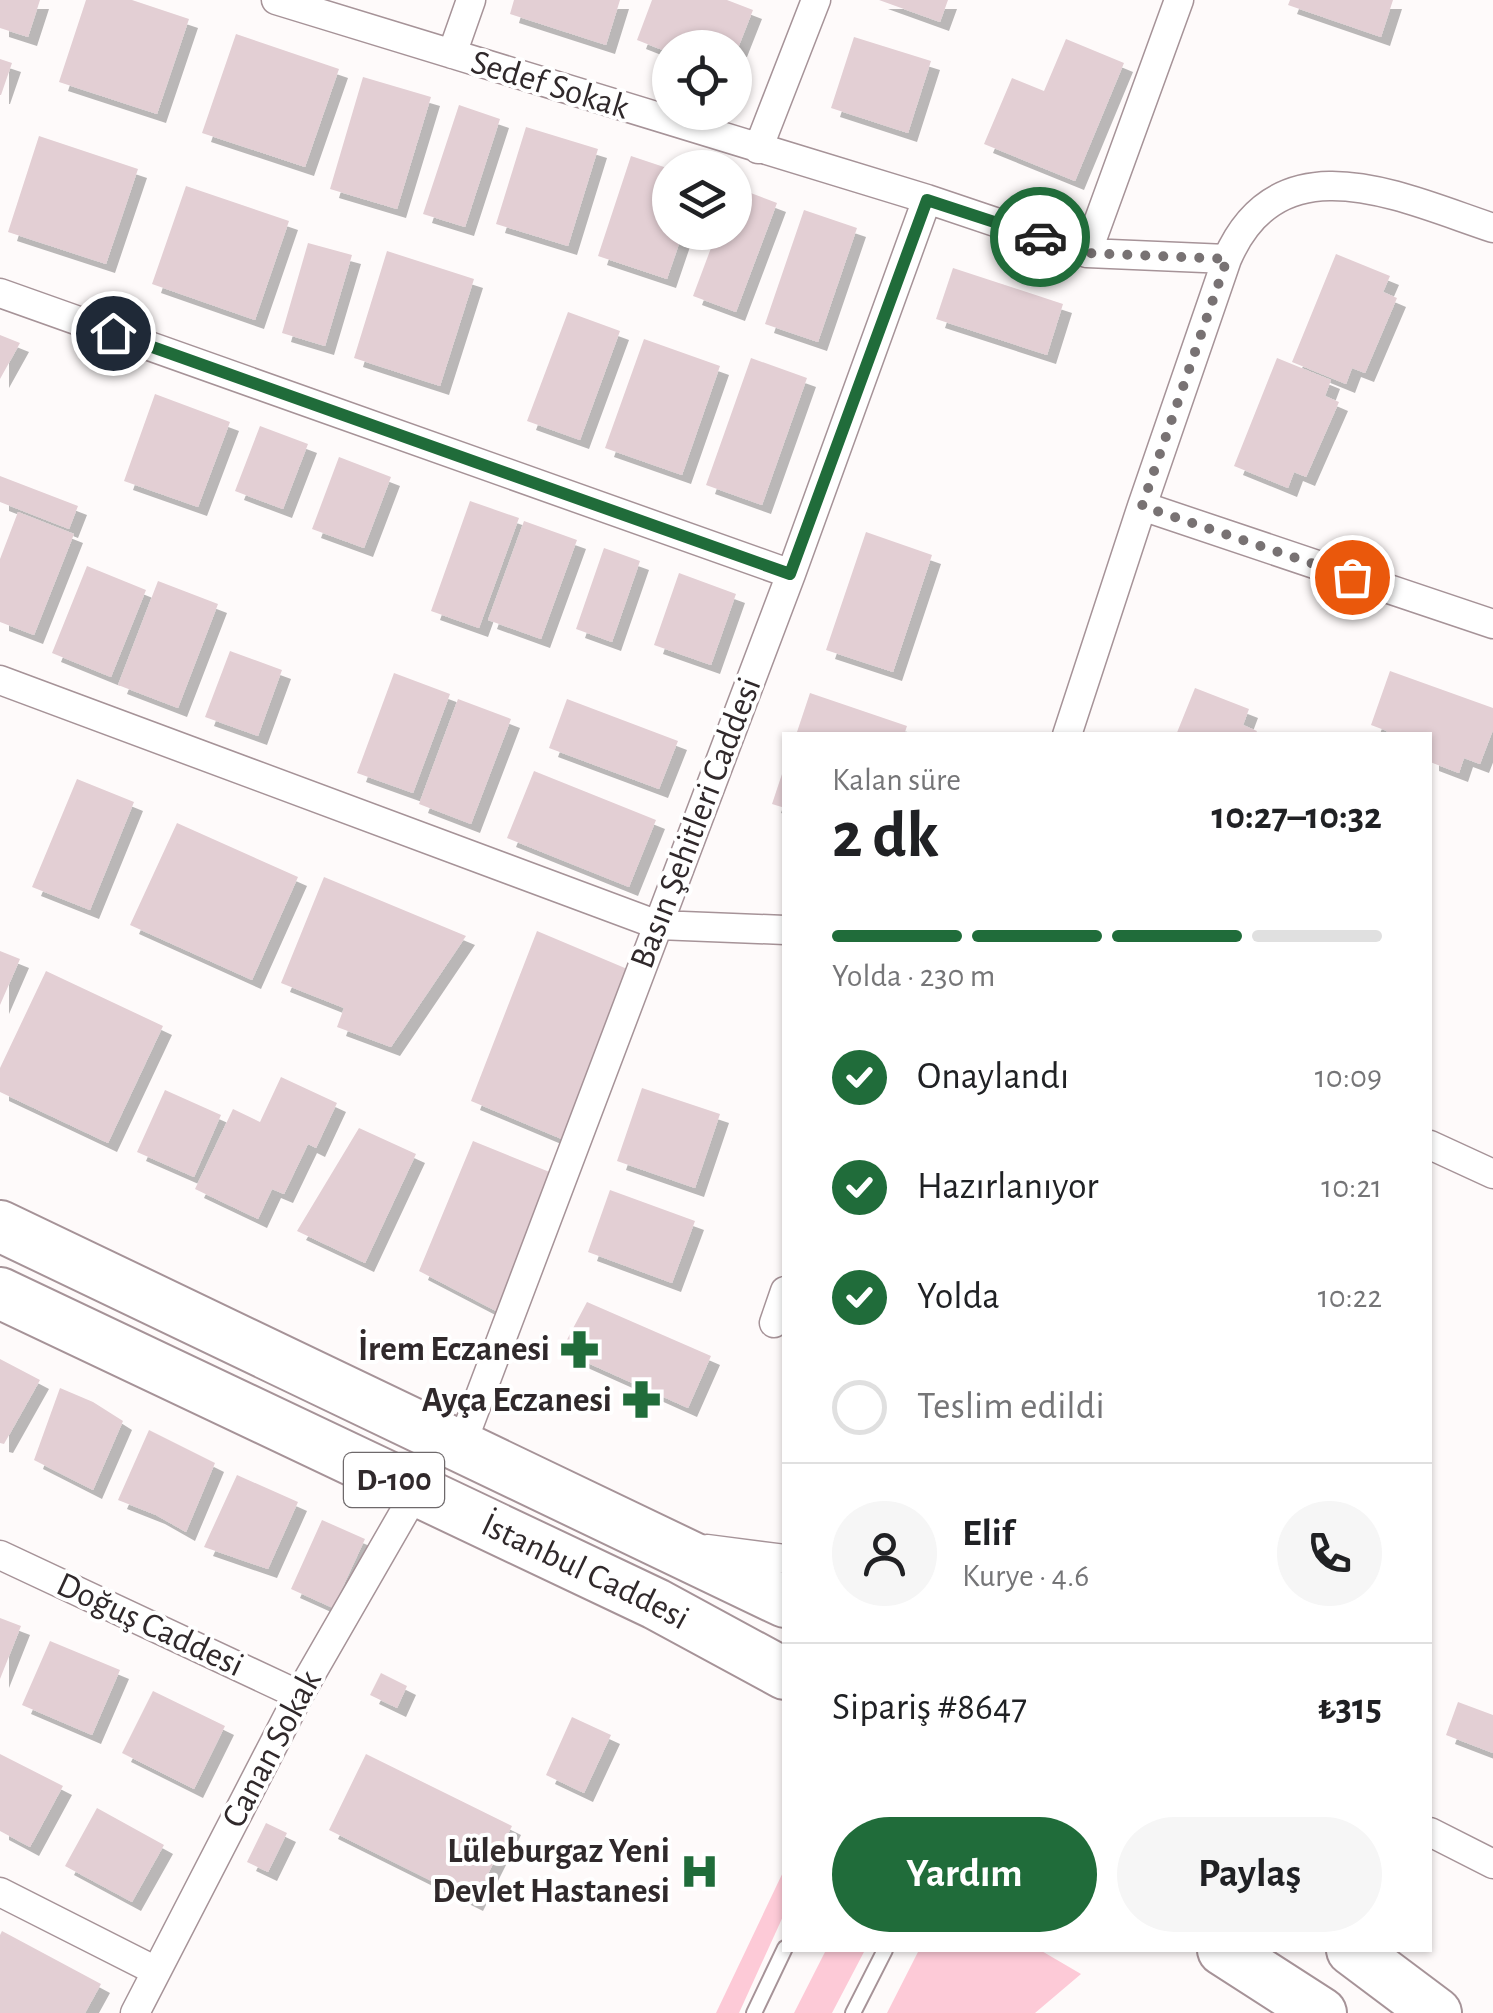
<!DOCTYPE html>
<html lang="tr">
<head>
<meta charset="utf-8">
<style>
	:root { --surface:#fff; --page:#f6f6f6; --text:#202124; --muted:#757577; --line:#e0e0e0; --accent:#206c3a }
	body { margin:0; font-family:"Alegreya Sans",sans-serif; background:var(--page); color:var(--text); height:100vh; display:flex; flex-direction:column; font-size:38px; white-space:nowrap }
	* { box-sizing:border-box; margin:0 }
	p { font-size:32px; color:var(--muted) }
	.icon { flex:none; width:55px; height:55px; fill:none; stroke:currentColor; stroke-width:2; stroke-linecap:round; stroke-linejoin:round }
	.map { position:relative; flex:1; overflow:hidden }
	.drawer { position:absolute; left:782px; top:732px; width:650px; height:1220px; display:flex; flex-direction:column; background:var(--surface); border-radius:0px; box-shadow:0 2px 8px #0004 }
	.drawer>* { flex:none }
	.controls { position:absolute; left:652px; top:30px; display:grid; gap:20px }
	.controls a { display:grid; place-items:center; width:100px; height:100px; border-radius:50%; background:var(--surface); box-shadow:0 2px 8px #0004; font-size:50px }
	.pin { position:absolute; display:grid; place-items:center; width:85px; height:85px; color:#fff; margin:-42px; border:5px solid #fff; border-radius:50%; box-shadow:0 2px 10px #0007 }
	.courier { position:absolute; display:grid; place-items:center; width:100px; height:100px; margin:-50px; border:8px solid #206c3a; border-radius:50%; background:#fff; color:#222; box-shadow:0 2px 12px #0007 }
	.overview em { font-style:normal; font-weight:600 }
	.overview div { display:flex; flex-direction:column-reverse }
	.overview { display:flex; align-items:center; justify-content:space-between; height:170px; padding:0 50px }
	h1 { font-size:65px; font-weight:600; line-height:75px }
	.bar { display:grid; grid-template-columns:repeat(4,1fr); gap:15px 10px; align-content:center; height:120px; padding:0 50px }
	.bar i { height:12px; border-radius:8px; background:var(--line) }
	.bar .on { background:var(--accent) }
	.bar p { grid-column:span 4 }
	.line { display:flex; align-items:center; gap:25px; padding:0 50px; border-top:2px solid var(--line) }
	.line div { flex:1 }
	.round { display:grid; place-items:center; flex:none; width:105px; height:105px; border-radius:52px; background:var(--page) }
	ol { padding:0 50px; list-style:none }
	li { display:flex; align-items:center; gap:30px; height:110px }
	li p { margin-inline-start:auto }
	li .icon { padding:10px; border-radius:50%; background:var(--accent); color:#fff; stroke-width:4 }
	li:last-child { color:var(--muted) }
	li i { width:55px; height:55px; border:5px solid var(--line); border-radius:50% }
	.primary-button { display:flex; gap:20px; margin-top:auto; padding:20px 50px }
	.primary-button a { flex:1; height:115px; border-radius:60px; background:var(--accent); color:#fff; font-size:40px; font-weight:600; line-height:115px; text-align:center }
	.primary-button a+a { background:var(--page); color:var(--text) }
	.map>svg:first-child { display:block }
	.green { fill:#fdcad7 }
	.building { fill:#e3cfd4; filter:url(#shadow) }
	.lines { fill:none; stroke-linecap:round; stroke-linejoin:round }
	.lane-casing { stroke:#a69398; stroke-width:18 }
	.street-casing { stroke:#a69398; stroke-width:31 }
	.highway-casing { stroke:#a69398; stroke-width:54 }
	.lane { stroke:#fff; stroke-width:14 }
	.street { stroke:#fff; stroke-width:28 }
	.highway { stroke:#fff; stroke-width:50 }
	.done { stroke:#787273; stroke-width:10; stroke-dasharray:0 18 }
	.route { stroke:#206c3a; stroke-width:12 }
	.labels { text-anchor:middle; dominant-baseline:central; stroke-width:8; stroke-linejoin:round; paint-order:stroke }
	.shield { fill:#fff; stroke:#6e696b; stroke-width:2.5 }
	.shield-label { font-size:32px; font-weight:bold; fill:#30292b }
	.street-label { font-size:35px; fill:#30292b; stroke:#fff }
	.poi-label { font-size:35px; font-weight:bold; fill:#30292b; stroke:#fff; text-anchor:end }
</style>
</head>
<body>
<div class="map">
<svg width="1493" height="2013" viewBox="0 0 1493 2013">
	<defs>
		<filter id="shadow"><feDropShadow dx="9" dy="9" stdDeviation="0" flood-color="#0004"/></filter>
	</defs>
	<rect width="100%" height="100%" fill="#fefafa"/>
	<path class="green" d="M 785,1868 L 785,1912 L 739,2013 L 716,2013 Z
		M 826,1950 L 865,1950 L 832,2013 L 794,2013 Z
		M 919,1950 L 1040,1950 L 1081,1974 L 1035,2013 L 887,2013 Z"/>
	<path class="building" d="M 0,0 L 40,0 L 28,37 L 0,28 Z
		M 86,0 L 132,0 L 189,19 L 157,114 L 59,82 Z
		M 514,0 L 620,0 L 606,45 L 510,14 Z
		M 652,0 L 727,0 L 753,10 L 738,48 L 670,48 L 670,53 L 637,40 Z
		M 879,0 L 948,0 L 940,22 Z
		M 1290,0 L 1393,0 L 1381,37 L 1288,5 Z
		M 236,34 L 339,69 L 305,167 L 202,133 Z
		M 854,37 L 931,61 L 908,133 L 831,108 Z
		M 1066,39 L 1124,63 L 1075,181 L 984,144 L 1012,78 L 1044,91 Z
		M 0,59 L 12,63 L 1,95 L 0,95 Z
		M 363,77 L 431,97 L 397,209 L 330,189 Z
		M 459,105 L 500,119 L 465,227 L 423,214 Z
		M 526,127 L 598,149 L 568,246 L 496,224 Z
		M 39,136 L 138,169 L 106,264 L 8,232 Z
		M 631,156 L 670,169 L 670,232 L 683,232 L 667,279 L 598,256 Z
		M 186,186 L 289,221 L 255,320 L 152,284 Z
		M 735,187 L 777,203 L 736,312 L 693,296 L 717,232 L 735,232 Z
		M 804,210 L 857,228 L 818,342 L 765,324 Z
		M 308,243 L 352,255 L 325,346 L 282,333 Z
		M 387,251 L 474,279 L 440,386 L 354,358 Z
		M 1336,254 L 1390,276 L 1383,292 L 1397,298 L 1365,373 L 1352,368 L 1346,384 L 1292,362 Z
		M 953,268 L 1063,304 L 1047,355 L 936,319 Z
		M 568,312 L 620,331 L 580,440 L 527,421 Z
		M 0,335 L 20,343 L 0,379 Z
		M 644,339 L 720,366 L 682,475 L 605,448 Z
		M 751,358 L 807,378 L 762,505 L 706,485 Z
		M 1277,358 L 1331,380 L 1325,396 L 1339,402 L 1306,477 L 1294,472 L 1288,488 L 1234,466 Z
		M 155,394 L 230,422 L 198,507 L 124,481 Z
		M 260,426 L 308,444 L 283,509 L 235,491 Z
		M 339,457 L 391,477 L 364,548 L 312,529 Z
		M 0,476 L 78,506 L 69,529 L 0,502 Z
		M 470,501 L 519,518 L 479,628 L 431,611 Z
		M 18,512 L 74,534 L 34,635 L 0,622 L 0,559 Z
		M 524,521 L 577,540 L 541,639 L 488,620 Z
		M 866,532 L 932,555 L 893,672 L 826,650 Z
		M 604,548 L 640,561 L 612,642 L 576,629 Z
		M 87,566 L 146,590 L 111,677 L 52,653 Z
		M 679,573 L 736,594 L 711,665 L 654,645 Z
		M 158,581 L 218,604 L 178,708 L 118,685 Z
		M 230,651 L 282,670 L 258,736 L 205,717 Z
		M 1390,671 L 1493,708 L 1493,730 L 1480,764 L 1464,758 L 1459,773 L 1430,762 L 1430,735 L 1385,735 L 1387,731 L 1371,725 Z
		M 394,673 L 450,694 L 413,793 L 357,773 Z
		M 1195,688 L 1249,709 L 1243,725 L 1257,731 L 1255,735 L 1176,735 Z
		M 810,693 L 907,726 L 904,735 L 796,735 Z
		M 458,699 L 511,719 L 471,824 L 419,804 Z
		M 567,699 L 678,741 L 659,789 L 549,748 Z
		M 784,768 L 785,768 L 785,808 L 772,804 Z
		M 534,771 L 656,820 L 629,887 L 507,838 Z
		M 77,779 L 134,802 L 90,910 L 32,887 Z
		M 177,823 L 298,877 L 252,980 L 130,925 Z
		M 324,877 L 466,936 L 391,1047 L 337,1027 L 344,1008 L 281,983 Z
		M 537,931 L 632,971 L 564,1140 L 471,1101 Z
		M 0,951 L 20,959 L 0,1005 Z
		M 46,971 L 163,1026 L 108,1143 L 0,1092 L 0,1068 Z
		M 281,1077 L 337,1103 L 316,1148 L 308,1144 L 284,1194 L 272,1189 L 258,1219 L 195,1189 L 233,1109 L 260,1122 Z
		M 642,1088 L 720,1114 L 695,1188 L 617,1161 Z
		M 165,1090 L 221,1115 L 194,1177 L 137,1152 Z
		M 359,1128 L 416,1154 L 365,1263 L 297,1231 Z
		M 473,1141 L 552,1173 L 496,1311 L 419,1271 Z
		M 610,1190 L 695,1221 L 672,1283 L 588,1252 Z
		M 587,1302 L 711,1356 L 688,1408 L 561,1351 Z
		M 0,1359 L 40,1380 L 4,1444 L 0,1443 Z
		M 60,1388 L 93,1402 L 123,1421 L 93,1490 L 34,1460 Z
		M 149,1430 L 215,1463 L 186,1532 L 156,1515 L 118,1500 Z
		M 237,1475 L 298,1502 L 268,1569 L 204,1547 Z
		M 322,1520 L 365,1539 L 333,1608 L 291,1589 Z
		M 0,1618 L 21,1626 L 0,1679 Z
		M 50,1641 L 120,1670 L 92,1735 L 22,1705 Z
		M 381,1673 L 407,1686 L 397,1708 L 370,1695 Z
		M 153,1691 L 225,1726 L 194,1789 L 122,1753 Z
		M 1458,1702 L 1493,1715 L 1493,1753 L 1446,1735 Z
		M 572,1717 L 611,1735 L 584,1793 L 546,1775 Z
		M 0,1754 L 63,1786 L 30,1847 L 0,1831 Z
		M 366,1754 L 512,1826 L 474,1902 L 329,1830 Z
		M 97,1808 L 164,1845 L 132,1902 L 65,1866 Z
		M 266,1823 L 287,1833 L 268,1872 L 247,1862 Z
		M 2,1931 L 101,1984 L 85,2013 L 0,2013 L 0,1935 Z"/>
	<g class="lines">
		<defs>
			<path id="lane" d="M 754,2013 L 785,1948
				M 853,2013 L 885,1950"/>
			<path id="street" d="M 276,0 L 927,199 L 1087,253 L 1227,259 C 1280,137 1402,198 1493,228
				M 452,54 L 471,0
				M 758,149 L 816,0
				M 1087,253 L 1179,0
				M 0,293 L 791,574
				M 1142,506 L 1493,624
				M 0,680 L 658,925 L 785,930
				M 1067,735 L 1142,506 L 1227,259
				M 1430,1145 L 1493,1174
				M 774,1323 L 785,1291
				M 461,1446 L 791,574 L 927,199
				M 707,1549 L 785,1559
				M 0,1555 L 299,1695
				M 1430,1832 L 1493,1864
				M 0,1892 L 156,1971
				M 135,2013 L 299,1695 L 417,1490"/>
			<g id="highway">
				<path d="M 0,1226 L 785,1602"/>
				<path id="s1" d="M 0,1293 L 656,1604 L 785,1674"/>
				<path d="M 1223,1950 L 1321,2013"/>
				<path d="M 1352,1950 L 1436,2013"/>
			</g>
		</defs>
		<use href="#lane" class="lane-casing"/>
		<use href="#street" class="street-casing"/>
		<use href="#highway" class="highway-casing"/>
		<use href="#lane" class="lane"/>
		<use href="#street" class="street"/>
		<use href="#highway" class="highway"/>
	</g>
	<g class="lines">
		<path class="done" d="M 1040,237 L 1087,253 L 1227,259 L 1142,506 L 1352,577"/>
		<path class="route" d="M 113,333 L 790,574 L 927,200 L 1040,237"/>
	</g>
	<defs>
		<symbol id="pharmacy-bare" viewBox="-9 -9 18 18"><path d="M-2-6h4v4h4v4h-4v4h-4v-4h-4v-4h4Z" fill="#206c3a" stroke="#fff" stroke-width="2.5" paint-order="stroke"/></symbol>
		<symbol id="hospital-bare" viewBox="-9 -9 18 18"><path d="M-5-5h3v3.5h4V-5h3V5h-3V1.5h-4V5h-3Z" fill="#206c3a" stroke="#fff" stroke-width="2.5" paint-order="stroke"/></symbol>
	</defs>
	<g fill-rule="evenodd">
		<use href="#pharmacy-bare" x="552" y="1322" width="55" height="55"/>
		<use href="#pharmacy-bare" x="614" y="1372" width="55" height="55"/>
		<use href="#hospital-bare" x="672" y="1844" width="55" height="55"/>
	</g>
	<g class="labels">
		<rect class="shield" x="344" y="1453" width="100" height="54" rx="8"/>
		<g class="shield-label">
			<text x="394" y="1480">D-100</text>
		</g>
		<g class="street-label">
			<text transform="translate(550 85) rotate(17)">Sedef Sokak</text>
			<text transform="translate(696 823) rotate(-69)">Basın Şehitleri Caddesi</text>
			<text stroke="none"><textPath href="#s1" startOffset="648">İstanbul Caddesi</textPath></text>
			<text transform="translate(150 1625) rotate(25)">Doğuş Caddesi</text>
			<text transform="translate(272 1749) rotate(-62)">Canan Sokak</text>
		</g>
		<g class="poi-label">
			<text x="550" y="1349">İrem Eczanesi</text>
			<text x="612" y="1400">Ayça Eczanesi</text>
			<text x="670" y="1851">Lüleburgaz Yeni<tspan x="670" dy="40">Devlet Hastanesi</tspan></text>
		</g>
	</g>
</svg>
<div class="controls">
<a><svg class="icon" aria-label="locate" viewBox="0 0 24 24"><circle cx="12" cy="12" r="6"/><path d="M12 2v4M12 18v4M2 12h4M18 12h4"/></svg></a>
<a><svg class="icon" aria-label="layers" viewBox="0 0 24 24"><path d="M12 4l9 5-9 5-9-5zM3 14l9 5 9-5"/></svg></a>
</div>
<div class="pin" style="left:1352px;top:577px;background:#ea580c"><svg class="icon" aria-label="bag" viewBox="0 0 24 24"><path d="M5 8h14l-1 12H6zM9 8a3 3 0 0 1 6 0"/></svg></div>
<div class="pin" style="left:113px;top:333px;background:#1f2937"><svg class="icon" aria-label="home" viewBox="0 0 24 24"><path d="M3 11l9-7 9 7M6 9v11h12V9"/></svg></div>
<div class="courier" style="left:1040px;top:237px"><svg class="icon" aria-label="car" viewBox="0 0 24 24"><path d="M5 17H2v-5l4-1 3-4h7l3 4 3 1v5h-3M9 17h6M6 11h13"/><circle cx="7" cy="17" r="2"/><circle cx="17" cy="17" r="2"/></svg></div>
<section class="drawer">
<div class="overview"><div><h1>2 dk</h1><p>Kalan süre</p></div><em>10:27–10:32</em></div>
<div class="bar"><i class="on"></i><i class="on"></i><i class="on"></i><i></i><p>Yolda · 230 m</p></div>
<ol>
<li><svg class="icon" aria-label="check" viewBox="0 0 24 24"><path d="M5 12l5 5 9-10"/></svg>Onaylandı<p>10:09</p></li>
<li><svg class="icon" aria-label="check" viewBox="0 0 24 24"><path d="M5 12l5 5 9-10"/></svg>Hazırlanıyor<p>10:21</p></li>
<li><svg class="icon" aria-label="check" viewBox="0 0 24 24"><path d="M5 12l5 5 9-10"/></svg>Yolda<p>10:22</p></li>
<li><i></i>Teslim edildi</li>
</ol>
<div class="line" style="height:180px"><a class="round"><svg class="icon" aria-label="person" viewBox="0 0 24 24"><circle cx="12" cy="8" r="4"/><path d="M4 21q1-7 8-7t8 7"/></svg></a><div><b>Elif</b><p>Kurye · 4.6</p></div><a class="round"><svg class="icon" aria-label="phone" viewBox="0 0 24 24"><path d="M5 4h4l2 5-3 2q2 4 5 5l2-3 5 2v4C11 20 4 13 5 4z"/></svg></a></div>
<div class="line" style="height:130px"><div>Sipariş #8647</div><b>₺315</b></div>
<div class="primary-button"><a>Yardım</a><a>Paylaş</a></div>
</section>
</div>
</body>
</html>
